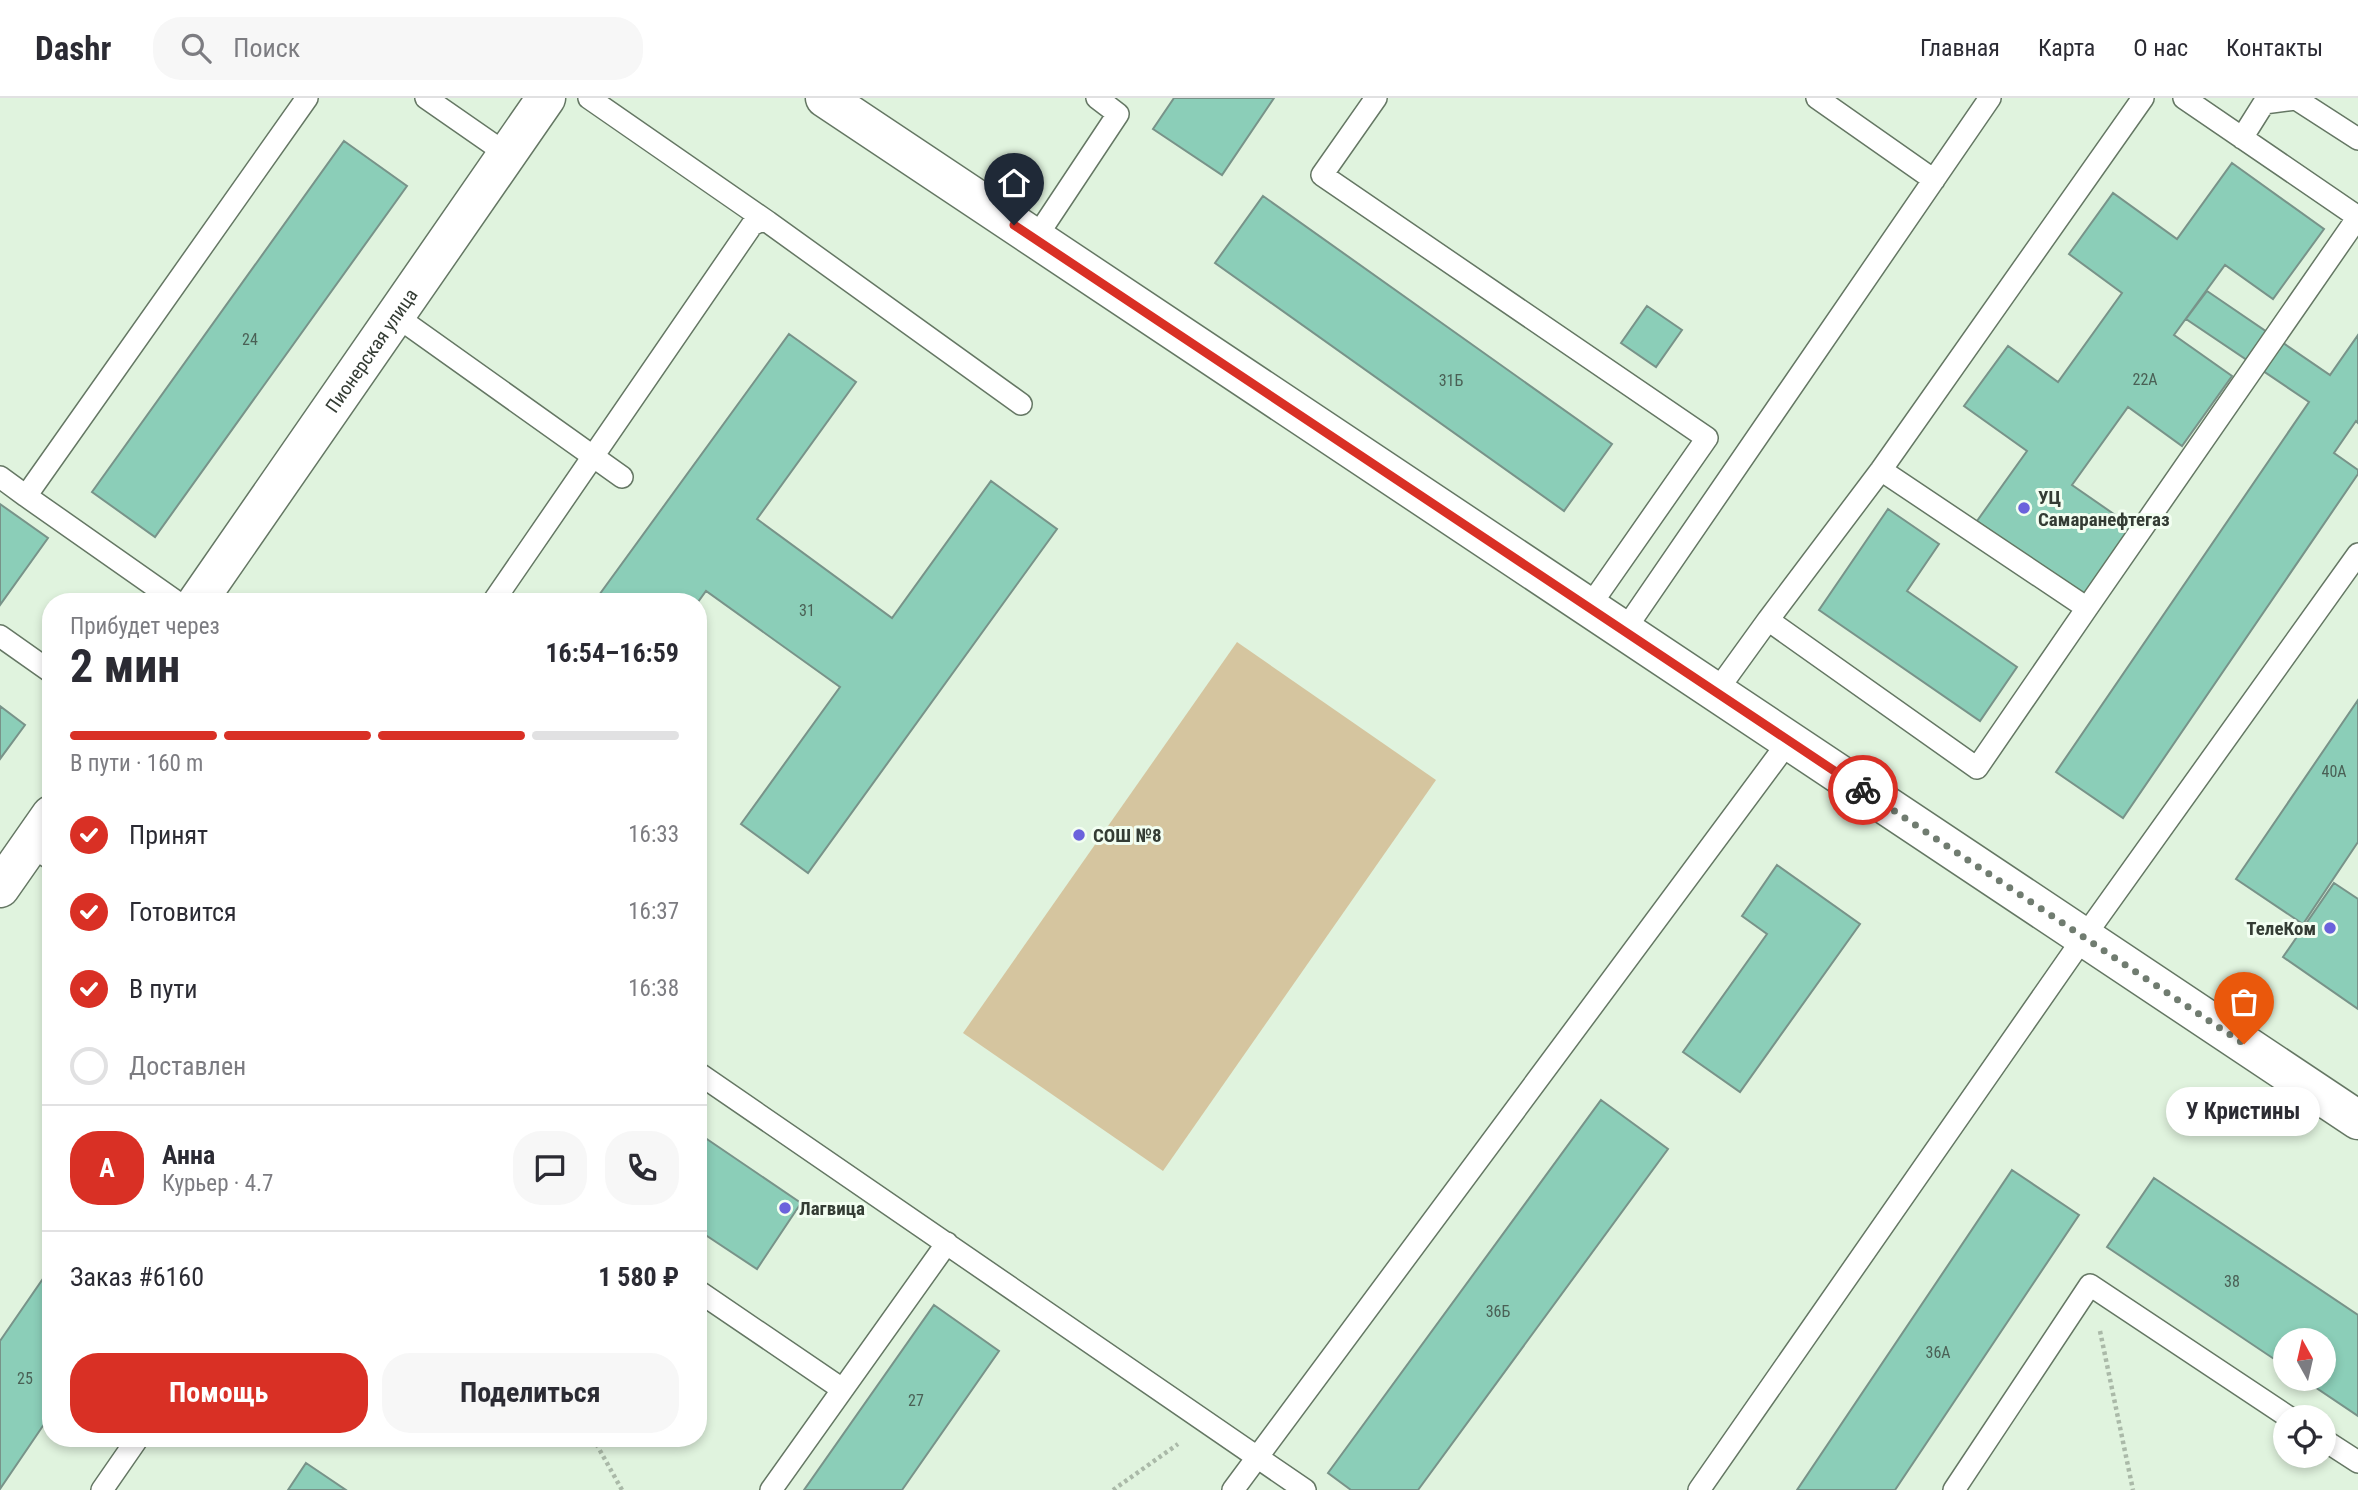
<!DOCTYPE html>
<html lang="ru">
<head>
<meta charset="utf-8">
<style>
	:root { --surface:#fff; --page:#f7f7f7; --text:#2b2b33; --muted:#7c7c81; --line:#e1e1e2; --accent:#d93025 }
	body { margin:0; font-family:"Roboto Condensed",sans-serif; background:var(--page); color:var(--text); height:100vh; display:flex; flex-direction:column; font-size:26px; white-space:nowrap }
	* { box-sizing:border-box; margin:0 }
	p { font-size:23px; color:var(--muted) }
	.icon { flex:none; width:38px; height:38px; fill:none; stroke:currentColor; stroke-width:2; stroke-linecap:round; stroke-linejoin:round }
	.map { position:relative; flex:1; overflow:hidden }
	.drawer { position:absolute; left:42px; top:495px; width:665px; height:854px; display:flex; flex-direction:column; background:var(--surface); border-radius:28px; box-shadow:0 4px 10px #0003 }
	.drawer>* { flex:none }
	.needle { width:46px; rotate:352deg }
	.fabs { position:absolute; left:2273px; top:1230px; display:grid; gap:14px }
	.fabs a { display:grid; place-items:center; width:63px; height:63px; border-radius:50%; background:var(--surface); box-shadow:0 4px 10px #0003; font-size:35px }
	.pin { position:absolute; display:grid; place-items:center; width:60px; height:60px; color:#fff; margin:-72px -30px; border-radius:50% 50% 50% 0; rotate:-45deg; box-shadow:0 0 7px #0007 }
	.pin .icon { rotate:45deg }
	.courier { position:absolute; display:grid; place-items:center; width:70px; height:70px; margin:-35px; border:5px solid #d93025; border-radius:50%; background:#fff; color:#222; box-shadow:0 2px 9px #0007 }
	.bubble { position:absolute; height:49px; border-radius:24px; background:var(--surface); box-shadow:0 4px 10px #0003; font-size:23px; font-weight:700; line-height:49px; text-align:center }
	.headline em { font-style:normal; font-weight:700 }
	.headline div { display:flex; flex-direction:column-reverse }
	.headline { display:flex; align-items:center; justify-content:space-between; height:119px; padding:0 28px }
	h1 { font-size:46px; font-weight:700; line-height:52px }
	.bar { display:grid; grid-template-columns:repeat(4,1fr); gap:10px 7px; align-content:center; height:84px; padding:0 28px }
	.bar i { height:9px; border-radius:5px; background:var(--line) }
	.bar .active { background:var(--accent) }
	.bar p { grid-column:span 4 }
	.line { display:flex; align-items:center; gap:18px; padding:0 28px; border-top:2px solid var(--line) }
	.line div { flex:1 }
	.round { display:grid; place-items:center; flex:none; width:74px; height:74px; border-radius:28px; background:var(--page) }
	ol { padding:0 28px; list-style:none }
	li { display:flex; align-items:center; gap:21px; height:77px }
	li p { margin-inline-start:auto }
	li .icon { padding:7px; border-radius:50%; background:var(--accent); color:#fff; stroke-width:4 }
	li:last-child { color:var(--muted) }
	li i { width:38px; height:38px; border:4px solid var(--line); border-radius:50% }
	.cta { display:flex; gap:14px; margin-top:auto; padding:14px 28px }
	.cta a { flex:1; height:80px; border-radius:28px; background:var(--accent); color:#fff; font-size:28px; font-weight:700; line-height:80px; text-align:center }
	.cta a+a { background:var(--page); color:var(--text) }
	header { display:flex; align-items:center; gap:42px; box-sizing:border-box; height:98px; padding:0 35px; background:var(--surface); border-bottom:2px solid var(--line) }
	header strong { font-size:33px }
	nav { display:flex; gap:38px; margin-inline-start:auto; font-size:24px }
	.search { width:490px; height:63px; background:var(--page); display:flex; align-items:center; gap:18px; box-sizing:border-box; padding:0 24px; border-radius:28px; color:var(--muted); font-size:26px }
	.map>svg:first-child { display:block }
	.green { fill:#d5c59f }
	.building { fill:#8bceb8; stroke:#789389; stroke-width:2 }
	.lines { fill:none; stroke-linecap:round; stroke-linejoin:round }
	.service-casing { stroke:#657764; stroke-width:24 }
	.minor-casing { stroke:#657764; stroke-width:41 }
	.path { stroke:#aab9a8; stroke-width:4.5; stroke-dasharray:3.5 3.5; stroke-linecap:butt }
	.service { stroke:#fff; stroke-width:21 }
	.minor { stroke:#fff; stroke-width:38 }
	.done { stroke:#707c70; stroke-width:7; stroke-dasharray:0 12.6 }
	.route { stroke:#d93025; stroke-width:9 }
	.poi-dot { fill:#6b62dc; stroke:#f2fef1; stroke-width:2.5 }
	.labels { text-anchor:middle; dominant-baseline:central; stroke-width:6; stroke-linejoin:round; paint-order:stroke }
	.number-label { font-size:16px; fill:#4a6055 }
	.street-label { font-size:19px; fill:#343c34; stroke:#f2fef1 }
	.poi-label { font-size:19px; font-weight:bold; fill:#343c34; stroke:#f2fef1; text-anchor:start }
</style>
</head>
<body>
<header>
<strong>Dashr</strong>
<div class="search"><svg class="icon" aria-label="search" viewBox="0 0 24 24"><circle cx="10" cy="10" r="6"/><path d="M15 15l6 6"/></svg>Поиск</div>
<nav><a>Главная</a><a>Карта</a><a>О нас</a><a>Контакты</a></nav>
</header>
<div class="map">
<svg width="2358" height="1392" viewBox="0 0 2358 1392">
	<rect width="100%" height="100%" fill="#e0f3de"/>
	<path class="green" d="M 1237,544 L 1436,682 L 1163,1073 L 963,935 Z"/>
	<path class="building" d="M 1174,0 L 1274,0 L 1222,77 L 1153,31 Z
		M 344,43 L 407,88 L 155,439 L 92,394 Z
		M 2232,65 L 2324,131 L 2273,201 L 2225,167 L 2174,237 L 2232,278 L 2182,348 L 2128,309 L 2072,387 L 2134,430 L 2084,500 L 1977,423 L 2027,353 L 1964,308 L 2008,248 L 2058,284 L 2122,195 L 2069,156 L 2113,95 L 2177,141 Z
		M 1263,98 L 1612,346 L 1564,413 L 1215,165 Z
		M 2207,193 L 2330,277 L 2358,237 L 2358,325 L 2356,323 L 2334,355 L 2358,372 L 2358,376 L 2123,720 L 2056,674 L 2309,304 L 2186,221 Z
		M 1647,208 L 1682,232 L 1656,269 L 1621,245 Z
		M 789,236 L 856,284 L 757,421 L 892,520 L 991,383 L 1057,431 L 808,775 L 741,726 L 840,589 L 706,493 L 698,504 L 594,504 Z
		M 0,406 L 48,440 L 0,507 Z
		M 1888,411 L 1939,446 L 1907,493 L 2017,569 L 1980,623 L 1819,512 Z
		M 2358,602 L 2358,744 L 2303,826 L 2236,781 Z
		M 0,608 L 25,627 L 0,661 Z
		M 1777,767 L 1860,826 L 1740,994 L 1683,954 L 1767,836 L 1742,818 Z
		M 2334,785 L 2358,801 L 2358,911 L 2283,859 Z
		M 1601,1002 L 1668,1051 L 1418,1392 L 1351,1392 L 1328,1375 Z
		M 698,1035 L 801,1105 L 757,1171 L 698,1132 Z
		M 2012,1072 L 2079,1117 L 1895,1392 L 1797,1392 Z
		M 2154,1080 L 2358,1217 L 2358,1318 L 2303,1281 L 2324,1281 L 2324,1242 L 2286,1242 L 2286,1269 L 2107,1149 Z
		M 51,1169 L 51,1316 L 0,1391 L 0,1243 Z
		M 934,1207 L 999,1253 L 902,1392 L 804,1392 Z
		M 306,1365 L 346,1392 L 288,1392 Z"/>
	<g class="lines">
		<defs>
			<path id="service" d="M 426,0 L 508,57
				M 589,0 L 768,124
				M 1376,0 L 1322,77 L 1707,340 L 1589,509
				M 1817,0 L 1934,82
				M 2242,40 L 2264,5 L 2296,1 L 2358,41
				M 1035,141 L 1118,16 L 1097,0
				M 396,218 L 622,379
				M 1881,372 L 2087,510 L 2358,119 L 2184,0
				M 0,379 L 26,398
				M 177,504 L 26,398 L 307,0
				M 493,504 L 752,127 L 760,123 L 768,124 L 1021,306
				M 2087,510 L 1977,670 L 1768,522 L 1881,372 L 2143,0
				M 1624,533 L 1990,0
				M 0,538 L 51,574
				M 1716,594 L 1768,522
				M 30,747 L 51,761
				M 698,975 L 1305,1392
				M 698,1193 L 842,1291
				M 2324,1342 L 2358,1364
				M 102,1392 L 138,1340
				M 771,1392 L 947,1145
				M 1233,1392 L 1789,643
				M 1699,1392 L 2084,839 L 2358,456
				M 1954,1392 L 2090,1187 L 2290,1320"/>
			<g id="minor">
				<path d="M 825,0 L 2358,1022"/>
				<path id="s1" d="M 197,504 L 546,0"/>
				<path d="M 0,790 L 51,717"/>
			</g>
		</defs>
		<use href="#service" class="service-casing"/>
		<use href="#minor" class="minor-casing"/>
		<path class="path" d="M 2100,1233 L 2133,1392
			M 593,1340 L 622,1392
			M 1113,1392 L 1178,1346"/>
		<use href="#service" class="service"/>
		<use href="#minor" class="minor"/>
	</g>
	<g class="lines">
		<path class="done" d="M 1863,692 L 2244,946"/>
		<path class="route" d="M 1014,127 L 1863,692"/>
	</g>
	<g class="poi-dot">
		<circle cx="2024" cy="410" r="7"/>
		<circle cx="1079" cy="737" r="7"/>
		<circle cx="2330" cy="830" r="7"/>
		<circle cx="785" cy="1110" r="7"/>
	</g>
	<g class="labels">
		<g class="number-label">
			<text x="250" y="241">24</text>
			<text x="2145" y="281">22А</text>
			<text x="1451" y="282">31Б</text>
			<text x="807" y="512">31</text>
			<text x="2334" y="673">40А</text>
			<text x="2232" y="1183">38</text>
			<text x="1498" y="1213">36Б</text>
			<text x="1938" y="1254">36А</text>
			<text x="25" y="1280">25</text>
			<text x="916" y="1302">27</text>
		</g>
		<g class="street-label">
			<text stroke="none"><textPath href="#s1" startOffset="306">Пионерская улица</textPath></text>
		</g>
		<g class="poi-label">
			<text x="2038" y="399">УЦ<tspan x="2038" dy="22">Самаранефтегаз</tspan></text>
			<text x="1093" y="737">СОШ №8</text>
			<text x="2316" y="830" text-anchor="end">ТелеКом</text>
			<text x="799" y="1110">Лагвица</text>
		</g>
	</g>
</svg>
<div class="fabs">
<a><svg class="needle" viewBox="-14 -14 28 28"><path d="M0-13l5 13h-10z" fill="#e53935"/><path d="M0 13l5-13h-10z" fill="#7c7c81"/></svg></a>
<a><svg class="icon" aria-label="locate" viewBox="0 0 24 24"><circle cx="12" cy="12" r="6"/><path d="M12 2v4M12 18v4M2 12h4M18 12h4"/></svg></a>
</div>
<div class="pin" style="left:2244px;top:946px;background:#ea580c"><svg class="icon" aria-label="bag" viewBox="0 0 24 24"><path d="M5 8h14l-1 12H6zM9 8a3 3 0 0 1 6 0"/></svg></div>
<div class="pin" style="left:1014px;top:127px;background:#1f2937"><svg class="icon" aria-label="home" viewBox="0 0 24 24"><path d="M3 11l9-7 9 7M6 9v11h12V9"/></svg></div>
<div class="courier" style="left:1863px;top:692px"><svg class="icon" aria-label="bike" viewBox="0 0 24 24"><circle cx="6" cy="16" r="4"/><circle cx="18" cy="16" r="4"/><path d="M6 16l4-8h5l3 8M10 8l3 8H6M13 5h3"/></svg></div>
<div class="bubble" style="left:2166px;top:989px;width:154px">У Кристины</div>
<section class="drawer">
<div class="headline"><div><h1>2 мин</h1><p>Прибудет через</p></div><em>16:54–16:59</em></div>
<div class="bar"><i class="active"></i><i class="active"></i><i class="active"></i><i></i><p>В пути · 160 m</p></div>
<ol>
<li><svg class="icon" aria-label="check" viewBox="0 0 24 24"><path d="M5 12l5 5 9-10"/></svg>Принят<p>16:33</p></li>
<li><svg class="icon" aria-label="check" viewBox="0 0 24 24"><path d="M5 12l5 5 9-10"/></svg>Готовится<p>16:37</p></li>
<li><svg class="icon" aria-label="check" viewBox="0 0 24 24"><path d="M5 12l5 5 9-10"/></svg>В пути<p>16:38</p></li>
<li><i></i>Доставлен</li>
</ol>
<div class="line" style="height:126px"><b class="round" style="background:var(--accent);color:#fff">А</b><div><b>Анна</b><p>Курьер · 4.7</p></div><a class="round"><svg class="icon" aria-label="chat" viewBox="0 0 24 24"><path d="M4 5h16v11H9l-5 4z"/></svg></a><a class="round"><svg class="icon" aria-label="phone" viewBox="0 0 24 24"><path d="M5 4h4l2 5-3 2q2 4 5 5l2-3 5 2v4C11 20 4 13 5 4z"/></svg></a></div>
<div class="line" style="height:91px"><div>Заказ #6160</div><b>1 580 ₽</b></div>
<div class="cta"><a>Помощь</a><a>Поделиться</a></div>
</section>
</div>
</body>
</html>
